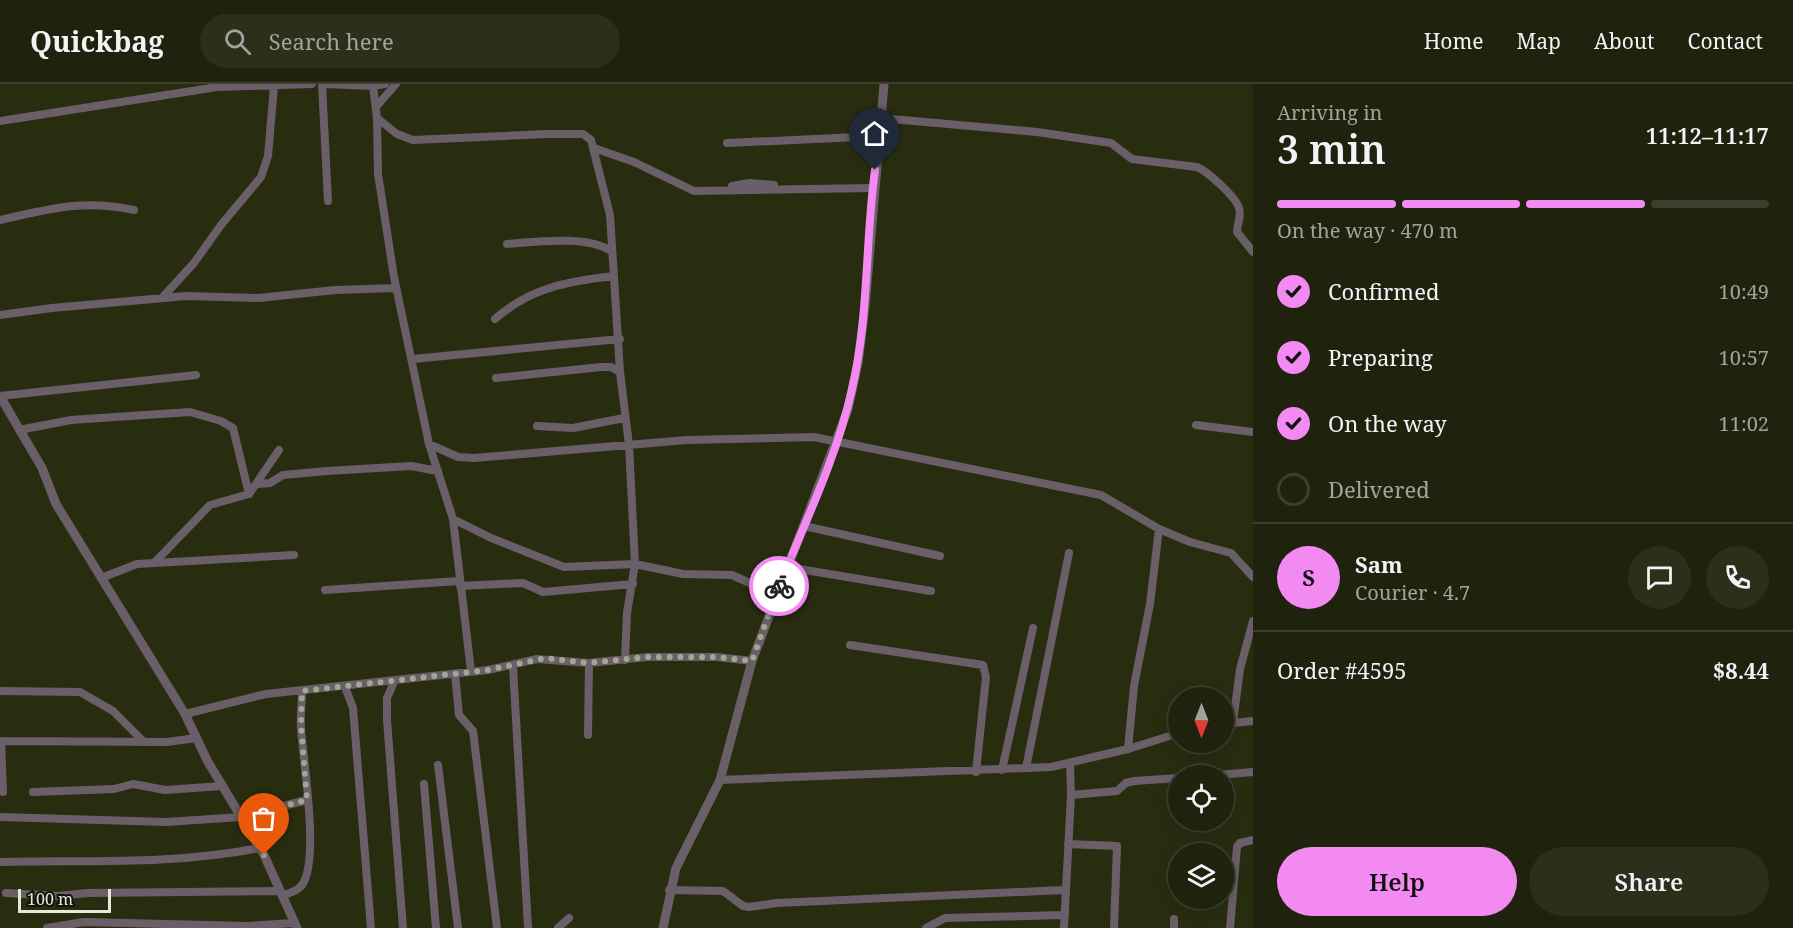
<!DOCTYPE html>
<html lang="en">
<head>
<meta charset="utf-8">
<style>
	:root { --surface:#1f220c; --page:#2c2f1a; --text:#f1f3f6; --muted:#a1a49d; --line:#3c3f2d; --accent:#f28af2 }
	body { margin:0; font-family:"Noto Serif",serif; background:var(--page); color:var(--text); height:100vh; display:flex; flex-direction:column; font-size:22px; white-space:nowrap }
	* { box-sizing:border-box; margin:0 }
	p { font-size:20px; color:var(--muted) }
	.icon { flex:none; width:33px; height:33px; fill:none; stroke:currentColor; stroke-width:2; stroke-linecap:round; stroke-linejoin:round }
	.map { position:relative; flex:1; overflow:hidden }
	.sheet { display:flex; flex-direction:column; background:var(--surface); width:540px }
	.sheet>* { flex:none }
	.needle { width:39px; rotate:180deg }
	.tools { position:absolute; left:1168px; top:603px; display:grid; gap:12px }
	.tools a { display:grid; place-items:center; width:66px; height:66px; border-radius:50%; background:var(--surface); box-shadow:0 3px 15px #0003,0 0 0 2px var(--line); font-size:30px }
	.scale { position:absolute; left:18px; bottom:15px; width:93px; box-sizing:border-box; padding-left:6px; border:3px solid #e5e9d8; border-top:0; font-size:16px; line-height:21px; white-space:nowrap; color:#e5e9d8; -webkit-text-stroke:4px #121408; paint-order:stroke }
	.pin { position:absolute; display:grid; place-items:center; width:51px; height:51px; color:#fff; margin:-62px -26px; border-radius:50% 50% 50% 0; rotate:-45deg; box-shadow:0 0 6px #0007 }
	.pin .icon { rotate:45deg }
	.courier { position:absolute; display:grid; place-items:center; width:60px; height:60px; margin:-30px; border:4px solid #f28af2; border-radius:50%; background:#fff; color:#222; box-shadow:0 2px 8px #0007 }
	.overview em { font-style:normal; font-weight:600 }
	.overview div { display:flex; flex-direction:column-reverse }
	.overview { display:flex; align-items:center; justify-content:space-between; height:102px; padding:0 24px }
	h1 { font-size:39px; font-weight:600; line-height:45px }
	.bar { display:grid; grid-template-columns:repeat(4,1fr); gap:9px 6px; align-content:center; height:72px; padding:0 24px }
	.bar i { height:8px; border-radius:4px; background:var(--line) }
	.bar .selected { background:var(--accent) }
	.bar p { grid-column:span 4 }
	.line { display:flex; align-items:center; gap:15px; padding:0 24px; border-top:2px solid var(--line) }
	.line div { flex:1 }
	.round { display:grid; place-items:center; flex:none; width:63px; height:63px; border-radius:32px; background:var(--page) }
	ol { padding:0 24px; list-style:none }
	li { display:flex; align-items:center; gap:18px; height:66px }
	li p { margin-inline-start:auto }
	li .icon { padding:6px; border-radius:50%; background:var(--accent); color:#111; stroke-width:4 }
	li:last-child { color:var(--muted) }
	li i { width:33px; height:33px; border:3px solid var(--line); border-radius:50% }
	.action { display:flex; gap:12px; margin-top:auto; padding:12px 24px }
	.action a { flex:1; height:69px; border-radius:36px; background:var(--accent); color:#111; font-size:24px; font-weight:600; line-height:69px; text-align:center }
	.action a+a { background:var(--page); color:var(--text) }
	header { display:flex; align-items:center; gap:36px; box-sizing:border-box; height:84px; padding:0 30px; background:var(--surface); border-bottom:2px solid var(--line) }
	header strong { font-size:28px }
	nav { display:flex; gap:33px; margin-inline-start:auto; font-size:21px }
	.search { width:420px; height:54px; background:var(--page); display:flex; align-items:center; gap:15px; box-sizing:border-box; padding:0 21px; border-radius:33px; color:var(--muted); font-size:22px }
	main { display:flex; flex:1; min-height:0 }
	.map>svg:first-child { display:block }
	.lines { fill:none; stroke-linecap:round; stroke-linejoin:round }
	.minor { stroke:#6a5f69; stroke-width:8 }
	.tertiary { stroke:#6a5f69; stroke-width:9 }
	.done { stroke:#a3a792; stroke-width:6; stroke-dasharray:0 10.8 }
	.route { stroke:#f28af2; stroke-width:8 }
</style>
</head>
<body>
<header>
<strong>Quickbag</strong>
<div class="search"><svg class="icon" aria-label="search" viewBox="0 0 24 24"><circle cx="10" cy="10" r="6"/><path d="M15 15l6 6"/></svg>Search here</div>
<nav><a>Home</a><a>Map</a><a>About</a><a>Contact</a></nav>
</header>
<main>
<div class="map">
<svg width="1253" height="844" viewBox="0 0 1253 844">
	<rect width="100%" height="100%" fill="#292d10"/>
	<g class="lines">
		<path class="minor" d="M 322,0 L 328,117
			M 326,0 L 373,2 L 385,0
			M 373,2 L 377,34 L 378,90 L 394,193 L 429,360 L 453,435 L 471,587
			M 376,23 L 396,0
			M 377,34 L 397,50 L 413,56 L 547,50 L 583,50 L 591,56 L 610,131 L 620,288 L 629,361 L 635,480 L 627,529 L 625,576
			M 880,34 L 1037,48 L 1111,59 L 1132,75 L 1197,83 C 1207,87 1236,113 1239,124 C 1242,131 1237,140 1237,148 L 1253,168
			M 0,37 L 217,3 L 312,0
			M 727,59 L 880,52
			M 594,64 L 634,78 L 694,107 L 873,104
			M 732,102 L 750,99 L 774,101
			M 0,136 C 50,125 82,115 134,126
			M 507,160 C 535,158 587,151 611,167
			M 161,215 L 194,179 L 221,141 L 261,93 L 268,72 L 274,2
			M 0,231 L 52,224 L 186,212 L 259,214 L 335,206 L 396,204
			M 495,235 C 530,204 568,197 614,192
			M 413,275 L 620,255
			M 496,294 L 601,283 L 611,283 L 620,288
			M 0,312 L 196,291
			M 1196,341 L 1253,348
			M 537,342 L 573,344 L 624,334
			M 19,346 L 71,336 L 190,328 L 221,337 L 233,344 L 249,410
			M 429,360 L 458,373 L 474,374 L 687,356 L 814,353 L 1101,411 L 1159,445 L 1190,458 L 1231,469 L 1253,493
			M 258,400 L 270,399 L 283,391 L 327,387 L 411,382 L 438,387
			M 453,435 L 491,454 L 564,483 L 635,480 L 683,490 L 732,491 L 752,500 L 770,522
			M 804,442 L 940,472
			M 155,478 L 210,421 L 249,410 L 279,366
			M 787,483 L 931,507
			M 101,494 L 137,480 L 294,471
			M 460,502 L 523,499 L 543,508 L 633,500
			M 325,506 L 459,497
			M 850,561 L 983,581 L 986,593 L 976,688
			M 513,583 L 528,844
			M 455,590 L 459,631 L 473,647 L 497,844
			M 394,598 L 387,614 L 387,636 L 403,844
			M 345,603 L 353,624 L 371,844
			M 0,607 L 80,608 L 113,627 L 144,658
			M 185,630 L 266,610 L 488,586 L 537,575 L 589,579 L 647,573 L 717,573 L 752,577
			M 1233,638 L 1240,585 L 1253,537
			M 1224,640 L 1253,637
			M 588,651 L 589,579
			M 0,657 L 167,658 L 196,654
			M 1,657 L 3,708
			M 1128,665 L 1134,602 L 1150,520 L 1159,445
			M 438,681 L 458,844
			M 1026,684 L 1069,469
			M 1002,686 L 1033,544
			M 1207,692 L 1253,688
			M 720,696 L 1051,683 L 1128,665 L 1179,649
			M 424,700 L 436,844
			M 33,708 L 114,705 L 133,700 L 165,706 L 222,702
			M 1071,711 L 1117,707 L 1126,699 L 1134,697 L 1179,694
			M 0,733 L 167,738 L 240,733 L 307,716
			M 1068,760 L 1117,762 L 1114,844
			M 0,778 C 86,776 174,781 259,764
			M 669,806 L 723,807 L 743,822 L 749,823 L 777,819 L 1064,806
			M 6,809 L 58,812 L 88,809 L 280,807
			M 282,812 C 289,809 298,807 302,801 C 320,777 303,676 301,644 C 300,632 302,619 302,607
			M 47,844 L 84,838 L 248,842 L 294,839
			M 558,844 L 569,834
			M 926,844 L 945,834 L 1065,831
			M 1064,844 L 1071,711 L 1070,679
			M 1174,844 L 1174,835
			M 1230,844 L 1237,763 L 1240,759 L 1253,756"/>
		<path class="tertiary" d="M 0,312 L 42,384 L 56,420 L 185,630 L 208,678 L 264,771 L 297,844
			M 663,844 L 676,784 L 720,696 L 752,577 L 848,325 L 858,279 L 865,223 L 884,0"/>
	</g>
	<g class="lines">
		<path class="done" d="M 264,771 L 240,733 L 307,716 L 301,641 L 302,607 L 488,586 L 546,574 L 588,579 L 647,573 L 717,573 L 752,577 L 779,502"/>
		<path class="route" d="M 779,502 C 804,441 838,370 852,305 C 869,233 865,159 875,86"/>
	</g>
</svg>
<div class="tools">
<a><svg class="needle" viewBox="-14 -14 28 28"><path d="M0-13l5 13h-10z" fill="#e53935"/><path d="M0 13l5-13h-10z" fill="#a1a49d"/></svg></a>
<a><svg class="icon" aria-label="locate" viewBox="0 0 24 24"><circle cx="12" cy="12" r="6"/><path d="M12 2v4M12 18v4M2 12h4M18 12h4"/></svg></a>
<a><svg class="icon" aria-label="layers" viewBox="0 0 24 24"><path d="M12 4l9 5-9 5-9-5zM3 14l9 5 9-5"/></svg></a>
</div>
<div class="scale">100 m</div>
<div class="pin" style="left:264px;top:771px;background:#ea580c"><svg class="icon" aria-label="bag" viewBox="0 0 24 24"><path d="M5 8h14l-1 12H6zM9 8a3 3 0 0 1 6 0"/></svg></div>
<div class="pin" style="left:875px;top:86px;background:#1f2937"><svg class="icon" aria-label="home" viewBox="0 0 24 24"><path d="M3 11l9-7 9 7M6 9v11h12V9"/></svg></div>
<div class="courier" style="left:779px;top:502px"><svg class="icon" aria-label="bike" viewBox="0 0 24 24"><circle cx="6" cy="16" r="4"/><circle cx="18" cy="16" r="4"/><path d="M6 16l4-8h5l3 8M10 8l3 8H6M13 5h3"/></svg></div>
</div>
<section class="sheet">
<div class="overview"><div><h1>3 min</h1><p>Arriving in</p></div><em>11:12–11:17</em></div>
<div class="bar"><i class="selected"></i><i class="selected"></i><i class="selected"></i><i></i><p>On the way · 470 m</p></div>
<ol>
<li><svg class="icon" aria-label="check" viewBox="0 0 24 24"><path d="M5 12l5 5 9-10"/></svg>Confirmed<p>10:49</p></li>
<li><svg class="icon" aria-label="check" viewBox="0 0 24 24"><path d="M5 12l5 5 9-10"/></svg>Preparing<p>10:57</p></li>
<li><svg class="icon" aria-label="check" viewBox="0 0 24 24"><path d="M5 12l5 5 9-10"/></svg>On the way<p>11:02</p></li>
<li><i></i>Delivered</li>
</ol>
<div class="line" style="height:108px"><b class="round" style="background:var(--accent);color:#111">S</b><div><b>Sam</b><p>Courier · 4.7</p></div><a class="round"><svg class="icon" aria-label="chat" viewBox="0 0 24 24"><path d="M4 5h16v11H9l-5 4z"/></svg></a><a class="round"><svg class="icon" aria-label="phone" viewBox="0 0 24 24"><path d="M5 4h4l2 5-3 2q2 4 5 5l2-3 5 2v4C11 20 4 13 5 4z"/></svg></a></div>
<div class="line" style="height:78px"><div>Order #4595</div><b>$8.44</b></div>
<div class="action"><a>Help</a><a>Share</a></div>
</section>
</main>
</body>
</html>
